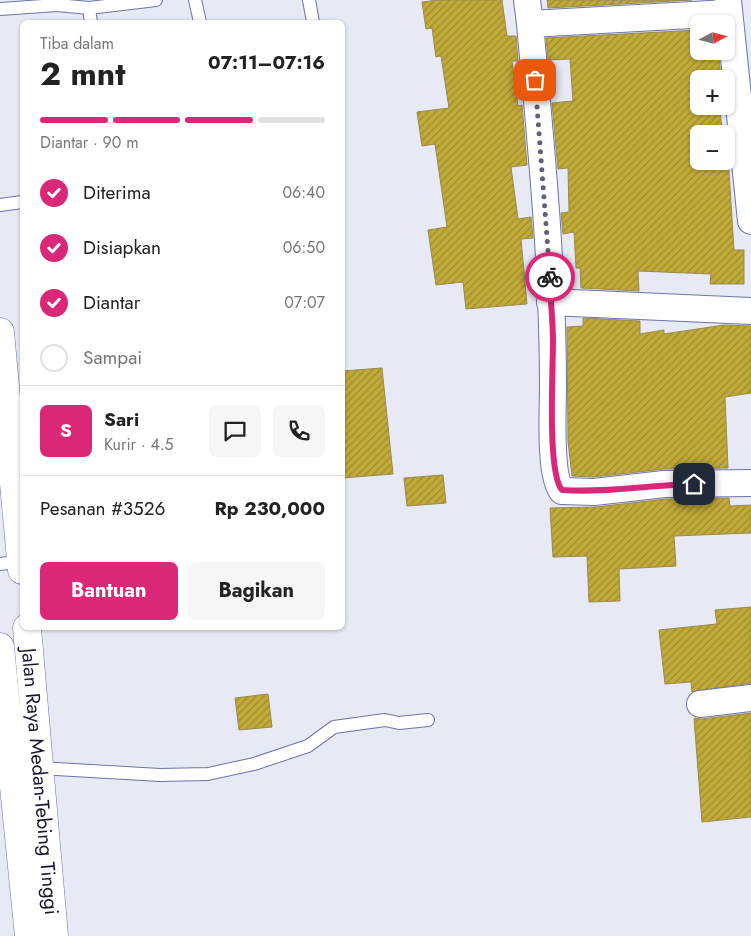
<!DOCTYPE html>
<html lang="id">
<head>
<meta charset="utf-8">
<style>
	:root { --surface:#fff; --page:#f6f6f6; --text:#222; --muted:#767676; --line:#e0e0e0; --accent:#db2777 }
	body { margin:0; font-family:Jost,sans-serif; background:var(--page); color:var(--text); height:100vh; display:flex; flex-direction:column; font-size:19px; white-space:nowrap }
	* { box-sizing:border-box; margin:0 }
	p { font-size:16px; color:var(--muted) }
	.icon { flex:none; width:28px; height:28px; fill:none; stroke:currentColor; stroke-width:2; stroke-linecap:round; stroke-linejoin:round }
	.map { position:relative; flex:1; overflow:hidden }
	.sheet { position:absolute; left:20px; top:20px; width:325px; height:610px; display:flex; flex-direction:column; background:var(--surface); border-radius:8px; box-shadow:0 1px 4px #0004 }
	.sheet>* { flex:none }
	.needle { width:32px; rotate:83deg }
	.buttons { position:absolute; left:690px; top:15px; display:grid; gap:10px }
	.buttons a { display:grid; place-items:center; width:45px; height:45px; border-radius:8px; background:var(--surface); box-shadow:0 1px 4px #0004; font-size:25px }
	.pin { position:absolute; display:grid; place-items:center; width:42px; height:42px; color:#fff; margin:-21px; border-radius:10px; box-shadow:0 2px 8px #0006 }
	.courier { position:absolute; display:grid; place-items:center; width:50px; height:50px; margin:-25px; border:4px solid #db2777; border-radius:50%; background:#fff; color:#222; box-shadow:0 1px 6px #0007 }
	.summary em { font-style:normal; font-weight:700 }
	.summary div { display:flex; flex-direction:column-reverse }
	.summary { display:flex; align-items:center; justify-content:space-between; height:85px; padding:0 20px }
	h1 { font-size:32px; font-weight:700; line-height:38px }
	.bar { display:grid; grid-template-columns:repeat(4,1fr); gap:8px 5px; align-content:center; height:60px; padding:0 20px }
	.bar i { height:6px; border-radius:4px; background:var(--line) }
	.bar .on { background:var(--accent) }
	.bar p { grid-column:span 4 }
	.line { display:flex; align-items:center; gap:12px; padding:0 20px; border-top:1px solid var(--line) }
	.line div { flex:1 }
	.round { display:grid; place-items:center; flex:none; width:52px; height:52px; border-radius:8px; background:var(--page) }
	ol { padding:0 20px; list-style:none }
	li { display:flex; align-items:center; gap:15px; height:55px }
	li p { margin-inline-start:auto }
	li .icon { padding:5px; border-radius:50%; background:var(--accent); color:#fff; stroke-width:4 }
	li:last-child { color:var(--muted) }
	li i { width:28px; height:28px; border:2px solid var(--line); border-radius:50% }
	.cta { display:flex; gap:10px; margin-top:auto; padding:10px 20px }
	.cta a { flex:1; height:58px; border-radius:8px; background:var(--accent); color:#fff; font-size:20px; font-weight:700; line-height:58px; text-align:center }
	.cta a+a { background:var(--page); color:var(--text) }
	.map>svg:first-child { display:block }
	.building { fill:url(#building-hatch); stroke:#988b50 }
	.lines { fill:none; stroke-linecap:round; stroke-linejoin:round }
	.lane-casing { stroke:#6d74a8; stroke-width:14 }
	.street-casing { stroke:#6d74a8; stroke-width:28 }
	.highway-casing { stroke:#6d74a8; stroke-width:29 }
	.lane { stroke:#fff; stroke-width:12 }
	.street { stroke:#fff; stroke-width:26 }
	.highway { stroke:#fff; stroke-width:28 }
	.done { stroke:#606274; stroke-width:5; stroke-dasharray:0 9 }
	.route { stroke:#db2777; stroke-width:6 }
	.labels { text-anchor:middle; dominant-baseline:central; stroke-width:5; stroke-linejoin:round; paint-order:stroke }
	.street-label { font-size:20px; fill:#17192e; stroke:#fff }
</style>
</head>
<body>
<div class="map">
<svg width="751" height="936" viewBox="0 0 751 936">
	<defs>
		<pattern id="building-hatch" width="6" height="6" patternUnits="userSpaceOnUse" patternTransform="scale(1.25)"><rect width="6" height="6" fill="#c1aa38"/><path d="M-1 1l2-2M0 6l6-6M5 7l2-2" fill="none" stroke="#9c8a30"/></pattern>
	</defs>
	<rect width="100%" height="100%" fill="#e7e9f5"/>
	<path class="building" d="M 438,0 L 502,0 L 507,36 L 516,36 L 518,61 L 512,61 L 518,106 L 522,105 L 527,165 L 511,167 L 518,219 L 531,217 L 533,238 L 521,239 L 527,304 L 466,309 L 463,282 L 436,285 L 428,230 L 447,227 L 435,144 L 422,146 L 417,112 L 449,108 L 441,56 L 436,57 L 432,28 L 426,29 L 422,2 Z
		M 547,0 L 692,0 L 548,8 Z
		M 699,30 L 699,51 L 718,51 L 721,75 L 716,75 L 716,79 L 699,79 L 699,106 L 719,106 L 723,134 L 699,134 L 699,161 L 726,161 L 727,140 L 734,250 L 744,250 L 744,284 L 710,284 L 711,274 L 638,271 L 639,291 L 581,288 L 580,268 L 576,268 L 574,232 L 563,234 L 561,213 L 569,212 L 568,168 L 558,169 L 552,103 L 573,101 L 570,59 L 548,60 L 546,38 Z
		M 583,318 L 640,321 L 640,334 L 664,330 L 664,334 L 724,325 L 751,326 L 751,393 L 725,397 L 728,468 L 664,469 L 593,477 L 572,476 L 568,441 L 567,327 L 583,326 Z
		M 382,368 L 393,474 L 342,478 L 342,371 Z
		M 443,475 L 446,503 L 407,506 L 404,478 Z
		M 729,498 L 730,506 L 751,505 L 751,533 L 674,536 L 676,566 L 619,569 L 620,601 L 589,602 L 587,556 L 553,557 L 550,508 L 596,507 L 665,499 Z
		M 751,607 L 751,683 L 692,692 L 691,682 L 665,684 L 659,630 L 717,624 L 715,610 Z
		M 268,694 L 272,727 L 239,730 L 235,698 Z
		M 751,713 L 751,817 L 702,822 L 694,718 L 702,719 Z"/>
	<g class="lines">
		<defs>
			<path id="lane" d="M 195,0 L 200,22
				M 309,0 L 313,22
				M 89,8 L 91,22
				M 0,9 L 57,5 L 89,8 L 156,0
				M 0,205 L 22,202
				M 0,564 L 22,561
				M 39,768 L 160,775 L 208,774 L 254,764 L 308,746 L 334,727 L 385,720 L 399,723 L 428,720"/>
			<path id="street" d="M 527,0 L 530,24 L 728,13
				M 728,0 L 751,221
				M 530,24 C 541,145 553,266 553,387 C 553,408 549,476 562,491 L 594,492 L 664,484 L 751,483
				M 550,302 L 751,311
				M 700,704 L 751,698"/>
			<g id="highway">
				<path d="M 0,332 L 22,570"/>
				<path id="s1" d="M 27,628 L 54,936"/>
				<path d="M 0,647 L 29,936"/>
			</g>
		</defs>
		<use href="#lane" class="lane-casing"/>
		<use href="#street" class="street-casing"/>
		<use href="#highway" class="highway-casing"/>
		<use href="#lane" class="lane"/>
		<use href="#street" class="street"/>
		<use href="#highway" class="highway"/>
	</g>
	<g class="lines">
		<path class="done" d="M 535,80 L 550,277"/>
		<path class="route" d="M 550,277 C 550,298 553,320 553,342 C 553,370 547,473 562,490 C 607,493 650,485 694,484"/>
	</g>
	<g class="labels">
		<g class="street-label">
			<text stroke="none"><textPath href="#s1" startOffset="154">Jalan Raya Medan-Tebing Tinggi</textPath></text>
		</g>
	</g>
</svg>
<div class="buttons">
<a><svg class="needle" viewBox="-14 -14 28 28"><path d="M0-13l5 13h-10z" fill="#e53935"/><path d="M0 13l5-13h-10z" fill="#767676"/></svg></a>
<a>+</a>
<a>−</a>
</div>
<div class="pin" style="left:535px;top:80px;background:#ea580c"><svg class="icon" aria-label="bag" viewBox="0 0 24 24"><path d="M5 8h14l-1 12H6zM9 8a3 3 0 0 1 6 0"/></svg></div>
<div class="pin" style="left:694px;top:484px;background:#1f2937"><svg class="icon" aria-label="home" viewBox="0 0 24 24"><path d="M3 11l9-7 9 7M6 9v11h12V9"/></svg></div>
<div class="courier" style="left:550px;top:277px"><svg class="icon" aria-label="bike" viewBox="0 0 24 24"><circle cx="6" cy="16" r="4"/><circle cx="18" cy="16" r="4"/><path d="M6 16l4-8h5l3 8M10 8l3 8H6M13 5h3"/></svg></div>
<section class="sheet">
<div class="summary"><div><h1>2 mnt</h1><p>Tiba dalam</p></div><em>07:11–07:16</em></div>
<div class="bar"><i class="on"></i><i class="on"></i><i class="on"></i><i></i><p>Diantar · 90 m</p></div>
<ol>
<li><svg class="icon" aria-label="check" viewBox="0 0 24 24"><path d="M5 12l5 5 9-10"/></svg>Diterima<p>06:40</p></li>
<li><svg class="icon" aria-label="check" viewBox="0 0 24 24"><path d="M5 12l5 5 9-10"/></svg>Disiapkan<p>06:50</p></li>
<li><svg class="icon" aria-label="check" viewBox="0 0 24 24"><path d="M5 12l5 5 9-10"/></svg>Diantar<p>07:07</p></li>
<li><i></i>Sampai</li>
</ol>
<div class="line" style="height:90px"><b class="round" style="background:var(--accent);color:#fff">S</b><div><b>Sari</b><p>Kurir · 4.5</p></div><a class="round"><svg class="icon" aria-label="chat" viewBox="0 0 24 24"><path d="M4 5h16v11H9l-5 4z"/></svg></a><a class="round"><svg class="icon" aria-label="phone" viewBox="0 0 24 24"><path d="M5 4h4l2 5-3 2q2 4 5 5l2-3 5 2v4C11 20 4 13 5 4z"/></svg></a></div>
<div class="line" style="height:65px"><div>Pesanan #3526</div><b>Rp 230,000</b></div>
<div class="cta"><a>Bantuan</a><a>Bagikan</a></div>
</section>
</div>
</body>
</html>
